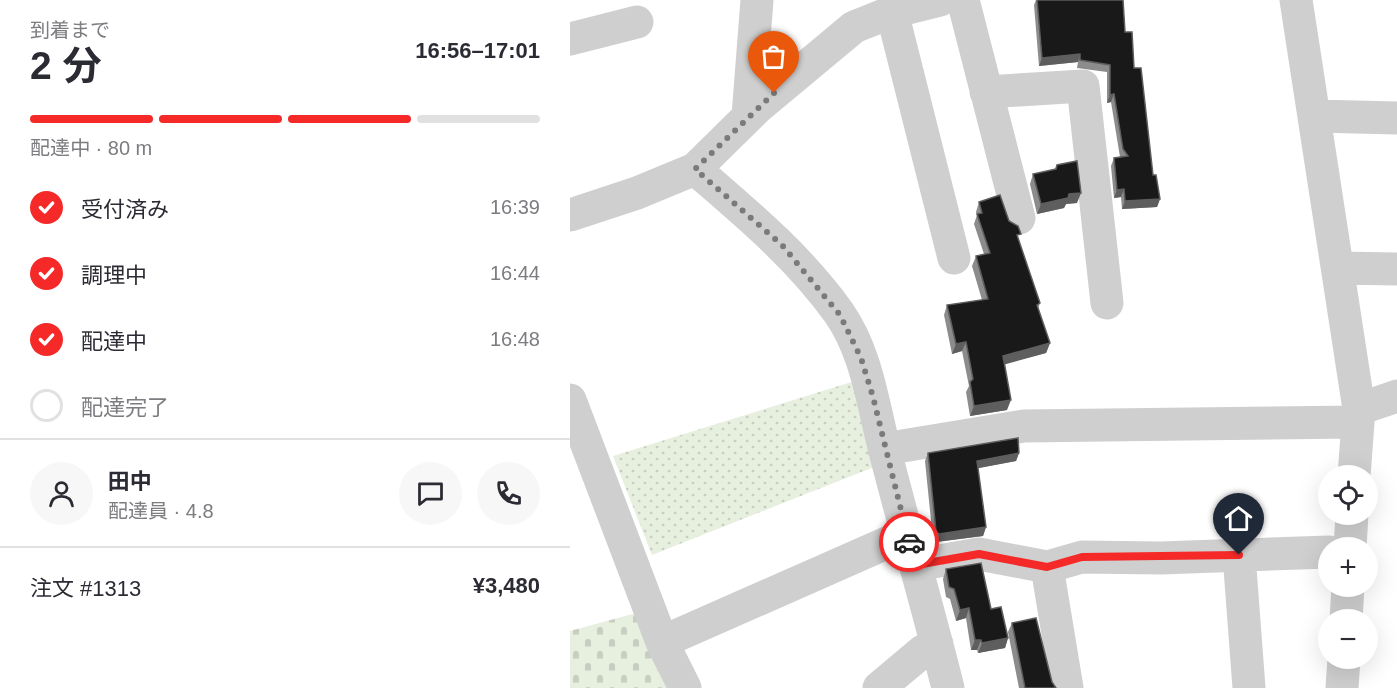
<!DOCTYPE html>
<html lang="ja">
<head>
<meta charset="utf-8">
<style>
	:root { --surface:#fff; --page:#f7f7f7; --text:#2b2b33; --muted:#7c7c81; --line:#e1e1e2; --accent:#f52a28 }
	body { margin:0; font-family:Helvetica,"Noto Sans JP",sans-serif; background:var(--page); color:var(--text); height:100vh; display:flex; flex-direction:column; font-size:22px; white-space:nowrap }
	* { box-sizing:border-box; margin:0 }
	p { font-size:20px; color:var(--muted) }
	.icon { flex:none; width:33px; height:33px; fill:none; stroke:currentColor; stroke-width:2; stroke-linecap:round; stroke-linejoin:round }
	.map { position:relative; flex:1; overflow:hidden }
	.details { display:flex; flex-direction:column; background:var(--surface); width:570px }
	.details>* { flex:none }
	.fabs { position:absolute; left:748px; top:465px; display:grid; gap:12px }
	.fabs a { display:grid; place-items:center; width:60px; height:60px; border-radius:50%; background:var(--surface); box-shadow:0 6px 24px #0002; font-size:30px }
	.pin { position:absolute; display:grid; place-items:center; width:51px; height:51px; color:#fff; margin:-62px -26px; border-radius:50% 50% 50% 0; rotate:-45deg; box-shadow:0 0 6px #0007 }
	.pin .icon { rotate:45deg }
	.courier { position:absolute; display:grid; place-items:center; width:60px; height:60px; margin:-30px; border:4px solid #f52a28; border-radius:50%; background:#fff; color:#222; box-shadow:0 2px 8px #0007 }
	.headline em { font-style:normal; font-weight:700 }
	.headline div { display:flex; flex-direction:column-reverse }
	.headline { display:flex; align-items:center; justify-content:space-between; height:102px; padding:0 30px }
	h1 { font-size:39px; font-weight:700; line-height:45px }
	.bar { display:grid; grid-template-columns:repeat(4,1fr); gap:9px 6px; align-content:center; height:72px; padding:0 30px }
	.bar i { height:8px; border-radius:4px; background:var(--line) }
	.bar .current { background:var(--accent) }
	.bar p { grid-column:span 4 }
	.line { display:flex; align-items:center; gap:15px; padding:0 30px; border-top:2px solid var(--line) }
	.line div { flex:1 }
	.round { display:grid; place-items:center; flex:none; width:63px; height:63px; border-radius:32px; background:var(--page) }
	ol { padding:0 30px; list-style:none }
	li { display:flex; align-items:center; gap:18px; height:66px }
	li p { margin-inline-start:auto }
	li .icon { padding:6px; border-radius:50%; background:var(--accent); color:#fff; stroke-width:4 }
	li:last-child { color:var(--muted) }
	li i { width:33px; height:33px; border:3px solid var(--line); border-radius:50% }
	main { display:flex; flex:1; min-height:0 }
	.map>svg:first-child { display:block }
	.cemetery { fill:url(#cemetery-stones) }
	.park { fill:url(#park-dots) }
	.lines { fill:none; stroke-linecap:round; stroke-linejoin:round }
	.minor { stroke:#cfcfcf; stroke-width:33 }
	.wall { fill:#8c8c8c }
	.shaded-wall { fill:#5e5e5e }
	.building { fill:#191919; stroke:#5e5e5e; stroke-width:1.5 }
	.done { stroke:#7a7a7a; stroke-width:6; stroke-dasharray:0 10.8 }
	.route { stroke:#f52a28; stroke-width:8 }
</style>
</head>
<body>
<main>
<section class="details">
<div class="headline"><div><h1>2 分</h1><p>到着まで</p></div><em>16:56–17:01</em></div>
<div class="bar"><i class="current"></i><i class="current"></i><i class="current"></i><i></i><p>配達中 · 80 m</p></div>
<ol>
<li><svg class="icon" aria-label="check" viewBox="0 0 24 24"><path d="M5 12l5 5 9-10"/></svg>受付済み<p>16:39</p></li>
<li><svg class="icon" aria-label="check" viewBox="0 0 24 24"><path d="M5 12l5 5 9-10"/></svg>調理中<p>16:44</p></li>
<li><svg class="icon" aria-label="check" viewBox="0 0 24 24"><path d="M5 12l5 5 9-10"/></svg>配達中<p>16:48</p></li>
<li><i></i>配達完了</li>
</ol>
<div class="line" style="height:108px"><a class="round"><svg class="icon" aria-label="person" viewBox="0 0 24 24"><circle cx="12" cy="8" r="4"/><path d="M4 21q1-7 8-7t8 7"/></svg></a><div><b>田中</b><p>配達員 · 4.8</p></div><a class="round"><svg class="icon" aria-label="chat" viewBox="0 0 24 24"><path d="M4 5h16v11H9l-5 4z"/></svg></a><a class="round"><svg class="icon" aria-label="phone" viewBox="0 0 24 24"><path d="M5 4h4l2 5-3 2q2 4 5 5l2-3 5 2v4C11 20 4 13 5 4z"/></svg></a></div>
<div class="line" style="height:78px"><div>注文 #1313</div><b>¥3,480</b></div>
</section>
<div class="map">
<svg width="827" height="688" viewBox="0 0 827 688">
	<defs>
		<pattern id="cemetery-stones" width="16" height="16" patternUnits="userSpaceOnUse" patternTransform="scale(1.5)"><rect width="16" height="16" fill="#e7efdf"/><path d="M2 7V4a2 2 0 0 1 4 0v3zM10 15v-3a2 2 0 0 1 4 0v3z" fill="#c7cdc0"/></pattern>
		<pattern id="park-dots" width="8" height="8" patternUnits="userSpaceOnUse" patternTransform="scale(1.5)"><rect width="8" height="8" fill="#e7efdf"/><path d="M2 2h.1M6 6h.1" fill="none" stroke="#c7cdc0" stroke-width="1.8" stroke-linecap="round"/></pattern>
	</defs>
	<rect width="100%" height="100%" fill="#fff"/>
	<path class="cemetery" d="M 70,612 L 106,688 L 0,688 L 0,631 Z"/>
	<path class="park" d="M 288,380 L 309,465 L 82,555 L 43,456 Z"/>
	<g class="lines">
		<path class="minor" d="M 393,0 L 449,218
			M 726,0 L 789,409 L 784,476
			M 322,12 L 384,258
			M 0,39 L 67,22
			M 416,92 L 513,86 L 537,303
			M 178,116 L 187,0
			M 745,116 L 827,118
			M 125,169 C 177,214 229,257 269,313 C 297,353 303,405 315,451 C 335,530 358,608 378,688
			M 0,215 L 67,193 L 125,169 L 188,107 L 284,27 L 322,12 L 370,0
			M 768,268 L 827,269
			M 0,400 L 92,642 L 115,688
			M 789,409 L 827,396
			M 314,449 L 454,426 L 787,422
			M 780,548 L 782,514
			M 669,555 L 679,688
			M 346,565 L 409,554 L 477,567 L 497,688
			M 477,567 L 512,557 L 591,558 L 759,552
			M 776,620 L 778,586
			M 92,642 L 337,534
			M 309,688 L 353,651 L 367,644
			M 772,688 L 774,658"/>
	</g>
	<path class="wall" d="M 466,0 L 553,0 L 555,32 L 564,68 L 583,175 L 590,199 L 587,207 L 552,209 L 551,197 L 544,198 L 541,166 L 544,158 L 550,157 L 541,102 L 537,103 L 537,72 L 507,68 L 508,62 L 469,66 L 464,5 Z
		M 487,165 L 507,203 L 496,204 L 494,208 L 467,214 L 460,184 L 463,174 L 485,169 Z
		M 409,202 L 439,221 L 448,240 L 470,303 L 468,308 L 480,343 L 476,353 L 434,364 L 437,410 L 400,416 L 396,392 L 399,386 L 392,351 L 382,354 L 374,315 L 377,305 L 412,300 L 402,266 L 406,256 L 414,254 L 404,224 L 407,215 L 406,212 Z
		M 358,453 L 449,453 L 446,461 L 408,468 L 416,527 L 413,536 L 366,542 L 363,540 L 355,461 Z
		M 376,569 L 421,609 L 438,638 L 435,648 L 408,653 L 407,650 L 401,650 L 396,618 L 386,621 L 380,599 L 376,597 L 373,579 Z
		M 442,623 L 482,682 L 486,688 L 449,688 L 438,632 Z"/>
	<path class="shaded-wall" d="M 510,54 L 508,62 L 469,66 L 472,58 Z
		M 544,94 L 541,102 L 537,103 L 540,95 Z
		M 554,189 L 551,197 L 544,198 L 547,190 Z
		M 511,193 L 507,203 L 496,204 L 494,208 L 467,214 L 471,204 L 499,194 Z
		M 590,199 L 587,207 L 552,209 L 555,201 Z
		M 396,342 L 392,351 L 382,354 L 386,344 Z
		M 480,343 L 476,353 L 429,366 L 433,356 Z
		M 441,400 L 437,410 L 400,416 L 404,406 Z
		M 449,453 L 446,461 L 404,469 L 407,461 Z
		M 416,527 L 413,536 L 366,542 L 369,534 Z
		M 399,608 L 396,618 L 386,621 L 390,610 Z
		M 438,638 L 435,648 L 408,653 L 412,643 Z
		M 405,640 L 411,640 L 407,650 L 401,650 Z"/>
	<path class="building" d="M 467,0 L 553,0 L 555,32 L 562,32 L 564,68 L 571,68 L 583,175 L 586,175 L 590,199 L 555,201 L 554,189 L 547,190 L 544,158 L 558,156 L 553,149 L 544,94 L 540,95 L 540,65 L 510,60 L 510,54 L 472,58 Z
		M 507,161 L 511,193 L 499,194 L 498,198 L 471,204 L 463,174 L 486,169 L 487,165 Z
		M 430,195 L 439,221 L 448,226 L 451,234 L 447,235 L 470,303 L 467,305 L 480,343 L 433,356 L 441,400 L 404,406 L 400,382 L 403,379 L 396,342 L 386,344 L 377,305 L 418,299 L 406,256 L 420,253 L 407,214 L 412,213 L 409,202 Z
		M 448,438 L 449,453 L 407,461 L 416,527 L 369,534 L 366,531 L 358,453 Z
		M 411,563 L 421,609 L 431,607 L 438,638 L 412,643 L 411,640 L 405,640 L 399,608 L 390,610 L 384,589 L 379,587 L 376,569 Z
		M 466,618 L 482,682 L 486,688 L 455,688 L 442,623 Z"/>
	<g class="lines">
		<path class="done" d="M 204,93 L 125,169 L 212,245 L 270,315 L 291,358 L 303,397 L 339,542"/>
		<path class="route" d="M 339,542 L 346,565 L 409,554 L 477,567 L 512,557 L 669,555"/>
	</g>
</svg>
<div class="fabs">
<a><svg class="icon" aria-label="locate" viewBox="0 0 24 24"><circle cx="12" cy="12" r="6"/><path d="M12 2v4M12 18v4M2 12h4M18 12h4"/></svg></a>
<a>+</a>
<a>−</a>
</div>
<div class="pin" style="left:204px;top:93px;background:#ea580c"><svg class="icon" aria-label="bag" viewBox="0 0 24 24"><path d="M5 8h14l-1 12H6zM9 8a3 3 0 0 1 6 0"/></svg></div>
<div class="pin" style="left:669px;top:555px;background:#1f2937"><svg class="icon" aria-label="home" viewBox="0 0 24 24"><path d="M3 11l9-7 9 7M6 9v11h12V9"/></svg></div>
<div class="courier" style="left:339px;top:542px"><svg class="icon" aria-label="car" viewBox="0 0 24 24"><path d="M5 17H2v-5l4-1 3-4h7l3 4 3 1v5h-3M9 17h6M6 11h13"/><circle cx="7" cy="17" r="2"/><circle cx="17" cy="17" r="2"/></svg></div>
</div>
</main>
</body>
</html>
